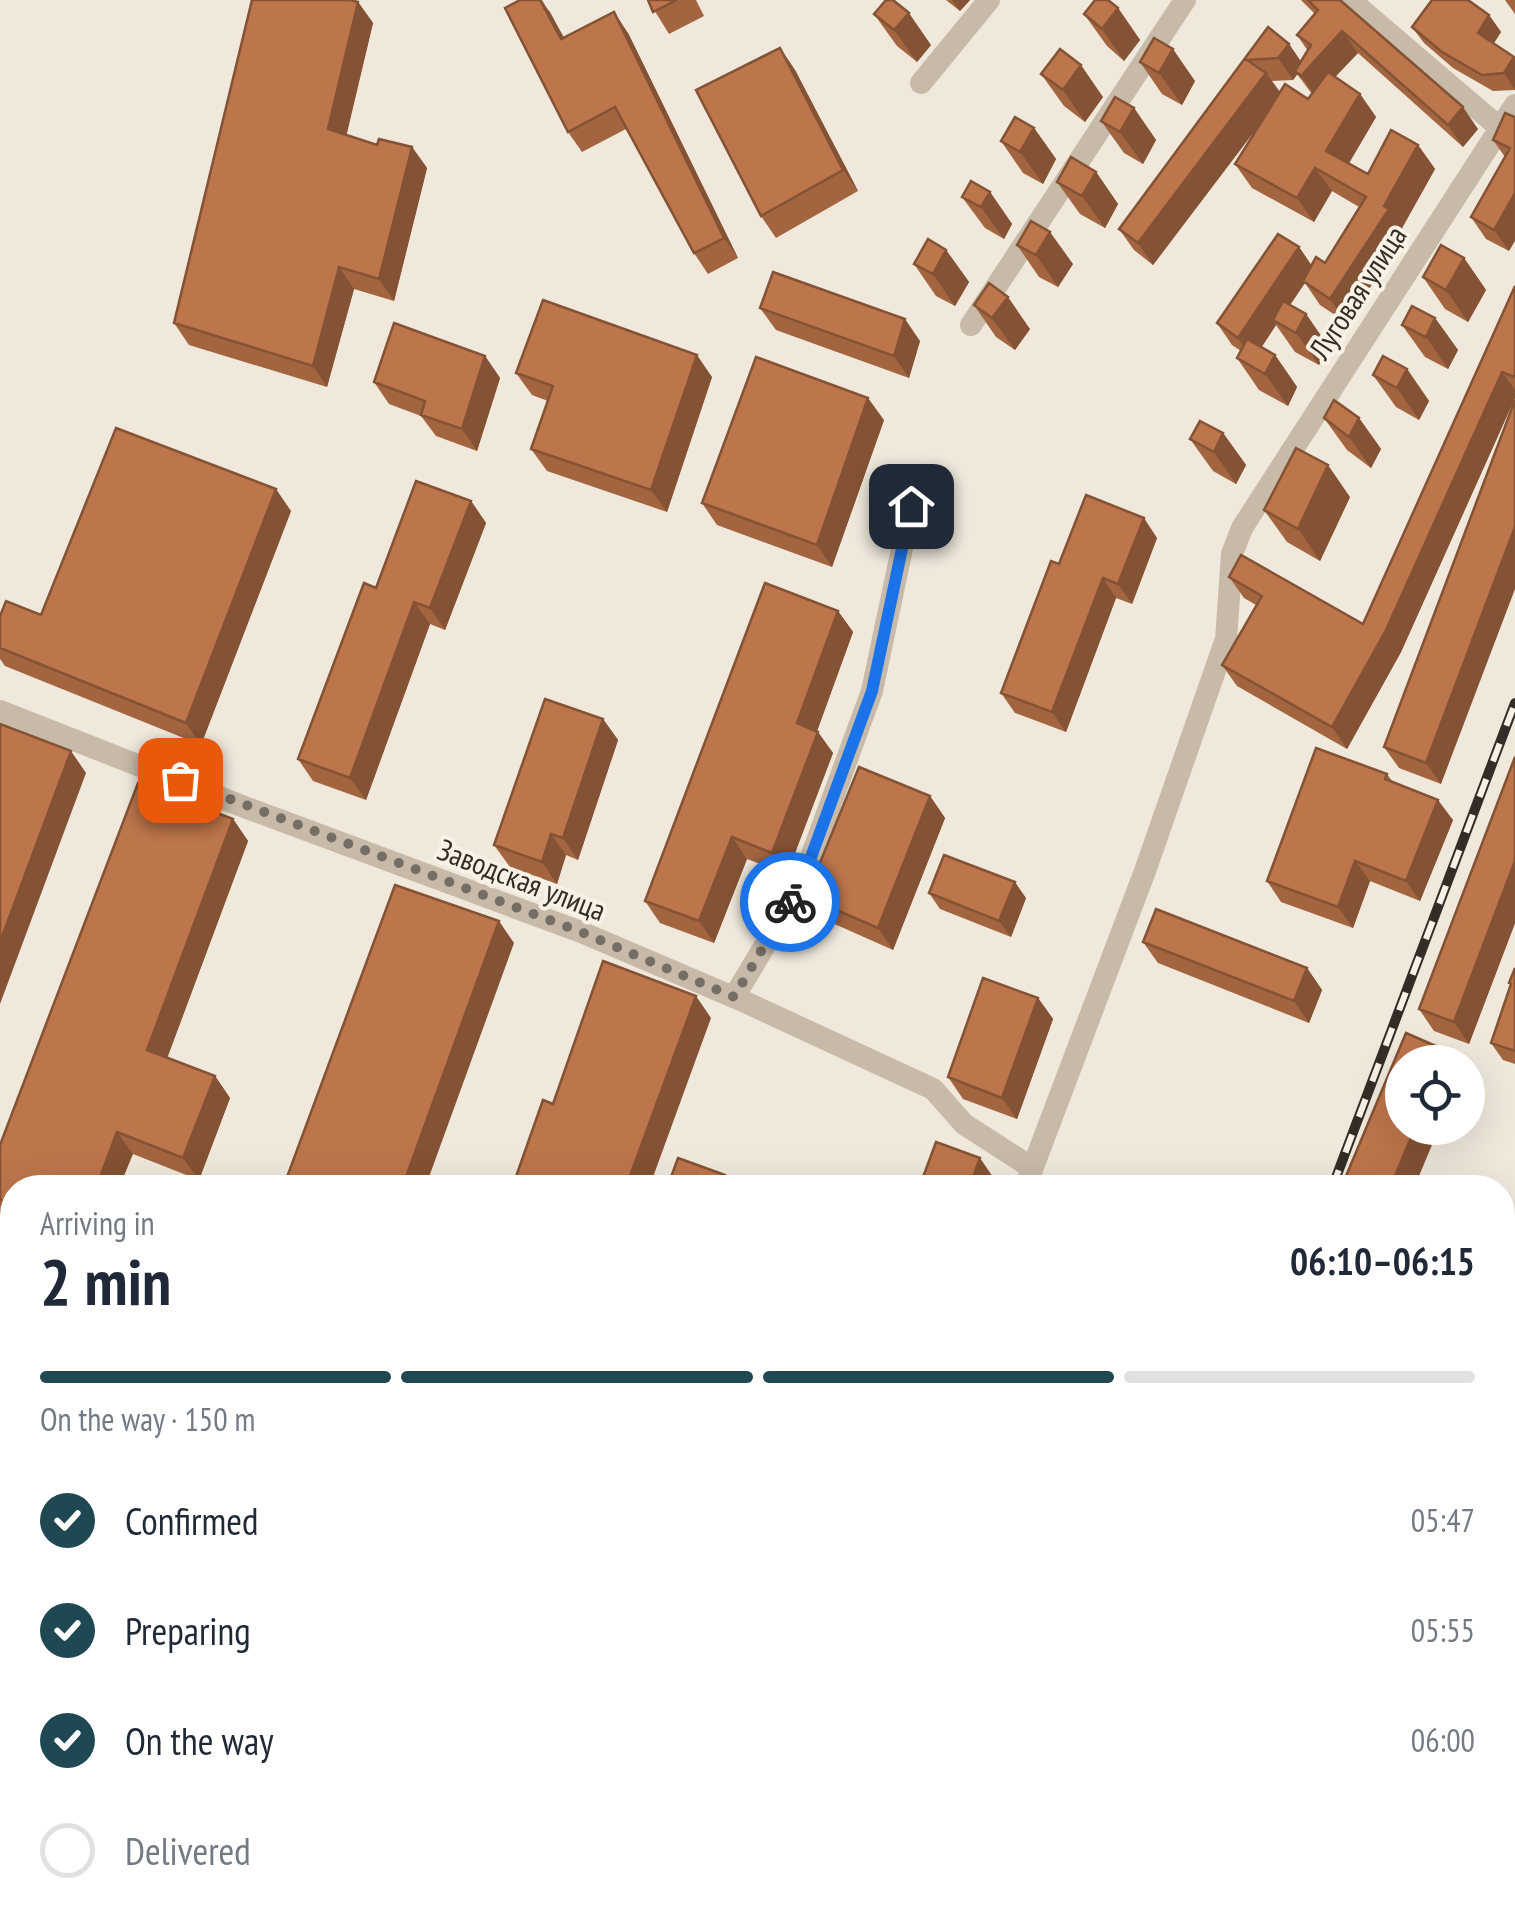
<!DOCTYPE html>
<html lang="en">
<head>
<meta charset="utf-8">
<style>
	:root { --surface:#fff; --page:#f6f6f7; --text:#1f2937; --muted:#747a83; --line:#e0e1e3; --accent:#204852 }
	body { margin:0; font-family:"PT Sans Narrow",sans-serif; background:var(--page); color:var(--text); height:100vh; display:flex; flex-direction:column; font-size:38px; white-space:nowrap }
	* { box-sizing:border-box; margin:0 }
	p { font-size:32px; color:var(--muted) }
	.icon { flex:none; width:55px; height:55px; fill:none; stroke:currentColor; stroke-width:2; stroke-linecap:round; stroke-linejoin:round }
	.map { position:relative; flex:1; overflow:hidden }
	.side { position:absolute; left:0px; top:1175px; width:1515px; height:752px; display:flex; flex-direction:column; background:var(--surface); border-radius:40px 40px 0 0; box-shadow:0 10px 40px #0002 }
	.side>* { flex:none }
	.buttons { position:absolute; left:1385px; top:1045px; display:grid; gap:20px }
	.buttons a { display:grid; place-items:center; width:100px; height:100px; border-radius:50%; background:var(--surface); box-shadow:0 10px 40px #0002; font-size:50px }
	.pin { position:absolute; display:grid; place-items:center; width:85px; height:85px; color:#fff; margin:-42px; border-radius:20px; box-shadow:0 5px 15px #0006 }
	.courier { position:absolute; display:grid; place-items:center; width:100px; height:100px; margin:-50px; border:8px solid #1a73e8; border-radius:50%; background:#fff; color:#222; box-shadow:0 2px 12px #0007 }
	.overview em { font-style:normal; font-weight:800 }
	.overview div { display:flex; flex-direction:column-reverse }
	.overview { display:flex; align-items:center; justify-content:space-between; height:170px; padding:0 40px }
	h1 { font-size:65px; font-weight:800; line-height:75px }
	.bar { display:grid; grid-template-columns:repeat(4,1fr); gap:15px 10px; align-content:center; height:120px; padding:0 40px }
	.bar i { height:12px; border-radius:8px; background:var(--line) }
	.bar .on { background:var(--accent) }
	.bar p { grid-column:span 4 }
	ol { padding:0 40px; list-style:none }
	li { display:flex; align-items:center; gap:30px; height:110px }
	li p { margin-inline-start:auto }
	li .icon { padding:10px; border-radius:50%; background:var(--accent); color:#fff; stroke-width:4 }
	li:last-child { color:var(--muted) }
	li i { width:55px; height:55px; border:5px solid var(--line); border-radius:50% }
	.map>svg:first-child { display:block }
	.lines { fill:none; stroke-linecap:round; stroke-linejoin:round }
	.minor { stroke:#c7baa8; stroke-width:22 }
	.primary { stroke:#756659; stroke-width:25 }
	.rail-casing { stroke:#342d27; stroke-width:10 }
	.rail { stroke:#f8f2e6; stroke-width:6; stroke-dasharray:19; stroke-linecap:butt }
	.wall { fill:#a36540; fill-rule:evenodd }
	.shaded-wall { fill:#845234 }
	.building { fill:#bd754b; stroke:#845234; stroke-width:2.5 }
	.done { stroke:#756e66; stroke-width:10; stroke-dasharray:0 18 }
	.route { stroke:#1a73e8; stroke-width:12 }
	.labels { text-anchor:middle; dominant-baseline:central; stroke-width:8; stroke-linejoin:round; paint-order:stroke }
	.street-label { font-size:30px; fill:#342d27; stroke:#f8f2e6 }
</style>
</head>
<body>
<div class="map">
<svg width="1515" height="1926" viewBox="0 0 1515 1926">
	<rect width="100%" height="100%" fill="#efe8db"/>
	<g class="lines">
		<path class="minor" d="M 1350,0 L 1500,128
			M 921,83 L 989,0
			M 971,325 L 1185,0
			M 0,711 L 247,808 L 581,932 L 745,1002 L 933,1089 L 964,1124 L 1032,1168
			M 734,997 L 800,887 L 872,691 L 911,506
			M 1025,1188 L 1145,871 L 1226,639 L 1232,554 L 1242,528 L 1515,105
			M 653,1915 L 672,1926
			M 1247,1915 L 1265,1926
			M 279,1926 L 288,1915
			M 693,1926 L 704,1915
			M 955,1926 L 960,1915"/>
		<path class="primary" d="M 1502,1605 L 1515,1587
			M 1281,1926 L 1289,1915"/>
		<defs>
			<path id="rail" d="M 1332,1188 L 1515,703
				M 1057,1926 L 1061,1915"/>
		</defs>
		<use href="#rail" class="rail-casing"/>
		<use href="#rail" class="rail"/>
	</g>
	<path class="wall" d="M 520,0 L 542,0 L 564,38 L 628,33 L 738,258 L 708,274 L 694,253 L 626,129 L 582,152 L 568,132 Z
		M 648,0 L 696,0 L 704,16 L 669,34 Z
		M 946,0 L 970,0 L 960,11 Z
		M 1301,0 L 1340,0 L 1478,129 L 1463,147 L 1358,53 L 1335,77 L 1360,94 L 1376,117 L 1349,163 L 1368,174 L 1418,145 L 1435,169 L 1402,228 L 1405,233 L 1347,323 L 1320,305 L 1305,283 L 1290,305 L 1306,314 L 1328,346 L 1319,365 L 1295,352 L 1276,325 L 1261,348 L 1275,355 L 1297,387 L 1288,406 L 1259,390 L 1237,358 L 1241,351 L 1232,345 L 1217,323 L 1299,247 L 1312,266 L 1325,263 L 1359,207 L 1332,191 L 1314,222 L 1252,188 L 1235,164 L 1263,119 L 1153,265 L 1134,250 L 1119,229 L 1268,27 L 1289,44 L 1301,62 L 1308,51 L 1297,35 L 1315,14 ZM 1297,74 L 1312,94 L 1308,99 L 1280,92 L 1272,81 L 1293,80 Z
		M 1505,0 L 1515,0 L 1515,14 Z
		M 358,2 L 373,23 L 346,135 L 377,145 L 412,147 L 427,168 L 394,301 L 354,289 L 327,387 L 189,345 L 174,323 Z
		M 1118,8 L 1140,40 L 1124,61 L 1107,46 L 1084,14 Z
		M 874,14 L 931,45 L 917,62 L 897,46 Z
		M 1489,15 L 1501,32 L 1494,43 L 1515,59 L 1515,90 L 1493,91 L 1453,68 L 1424,43 L 1412,27 Z
		M 780,48 L 795,70 L 858,191 L 776,238 L 761,216 Z
		M 1140,62 L 1195,81 L 1182,105 L 1162,94 Z
		M 1041,74 L 1103,97 L 1085,122 L 1064,106 Z
		M 1134,108 L 1156,140 L 1143,164 L 1124,153 L 1101,121 Z
		M 1515,117 L 1509,251 L 1486,239 L 1471,217 L 1505,157 L 1493,140 Z
		M 1034,128 L 1056,159 L 1043,184 L 1023,173 L 1001,141 Z
		M 1096,172 L 1118,204 L 1105,228 L 1080,214 L 1057,182 Z
		M 990,192 L 1012,224 L 1004,239 L 985,228 L 962,197 Z
		M 1017,245 L 1073,264 L 1058,287 L 1039,277 Z
		M 946,250 L 969,282 L 955,306 L 936,296 L 914,264 Z
		M 1464,258 L 1486,290 L 1468,322 L 1445,309 L 1423,277 Z
		M 1515,286 L 1515,398 L 1401,652 L 1347,749 L 1237,686 L 1222,665 L 1256,605 L 1244,598 L 1229,577 L 1363,624 Z
		M 974,305 L 1030,329 L 1015,350 L 996,337 Z
		M 760,308 L 920,341 L 909,378 L 776,330 Z
		M 1435,318 L 1458,350 L 1448,369 L 1425,357 L 1402,325 Z
		M 485,356 L 500,378 L 477,451 L 436,436 L 421,416 L 389,404 L 374,382 Z
		M 1407,369 L 1429,401 L 1419,420 L 1396,407 L 1373,375 Z
		M 516,373 L 712,377 L 667,512 L 547,471 L 531,449 L 548,401 L 532,395 Z
		M 1515,400 L 1441,784 L 1399,768 L 1384,747 Z
		M 1324,418 L 1359,418 L 1381,449 L 1371,468 L 1347,450 Z
		M 884,420 L 832,567 L 717,525 L 702,503 Z
		M 1223,433 L 1246,465 L 1236,484 L 1213,471 L 1190,439 Z
		M 1350,497 L 1320,561 L 1287,542 L 1264,510 Z
		M 471,501 L 486,523 L 445,630 L 430,624 L 366,800 L 313,781 L 298,759 L 376,588 Z
		M 291,511 L 201,745 L 5,666 L 0,659 L 0,616 L 41,615 Z
		M 1157,538 L 1132,604 L 1116,598 L 1066,732 L 1015,713 L 1001,693 L 1059,564 Z
		M 838,611 L 853,632 L 817,731 L 833,753 L 787,874 L 747,859 L 714,943 L 660,923 L 645,901 Z
		M 603,719 L 618,740 L 578,860 L 566,855 L 557,884 L 510,867 L 494,845 Z
		M 1515,757 L 1515,923 L 1469,1044 L 1434,1031 L 1419,1009 Z
		M 1387,774 L 1392,781 L 1453,820 L 1420,901 L 1370,881 L 1353,928 L 1281,902 L 1267,881 Z
		M 930,796 L 945,818 L 893,950 L 821,918 L 806,897 Z
		M 233,819 L 248,841 L 167,1058 L 215,1076 L 230,1098 L 199,1180 L 133,1154 L 12,1188 L 12,1220 L 0,1215 L 0,1145 Z
		M 929,893 L 1026,898 L 1011,937 L 940,909 Z
		M 1143,942 L 1307,968 L 1322,990 L 1309,1023 L 1158,963 Z
		M 1515,968 L 1515,1064 L 1503,1060 L 1491,1043 L 1511,986 L 1509,983 Z
		M 1038,998 L 1053,1019 L 1017,1119 L 963,1099 L 948,1077 Z
		M 1502,1205 L 1515,1223 L 1515,1398 L 1509,1398 L 1502,1388 Z
		M 0,1254 L 12,1259 L 12,1753 L 0,1748 Z
		M 227,1915 L 261,1915 L 255,1926 L 243,1926 L 229,1918 Z
		M 305,1915 L 342,1915 L 350,1926 L 313,1926 Z
		M 498,1915 L 530,1915 L 525,1926 L 517,1926 Z
		M 1357,1915 L 1422,1915 L 1415,1926 L 1364,1926 Z"/>
	<path class="shaded-wall" d="M 540,0 L 550,12 L 576,60 L 561,39 Z
		M 952,0 L 970,0 L 960,11 Z
		M 358,2 L 373,23 L 343,150 L 328,129 Z
		M 1118,8 L 1140,40 L 1124,61 L 1102,29 Z
		M 614,12 L 628,33 L 738,258 L 724,238 Z
		M 909,13 L 931,45 L 917,62 L 894,30 Z
		M 1489,15 L 1501,32 L 1490,49 L 1478,33 Z
		M 1342,31 L 1358,53 L 1316,97 L 1301,76 Z
		M 1289,44 L 1304,66 L 1293,80 L 1278,58 Z
		M 780,48 L 795,70 L 858,191 L 843,170 Z
		M 1173,49 L 1195,81 L 1182,105 L 1159,73 Z
		M 1514,57 L 1515,59 L 1515,90 L 1504,73 Z
		M 1081,65 L 1103,97 L 1085,122 L 1063,90 Z
		M 1266,73 L 1282,95 L 1153,265 L 1138,243 Z
		M 1360,94 L 1376,117 L 1342,175 L 1326,151 Z
		M 1463,107 L 1478,129 L 1463,147 L 1448,125 Z
		M 1134,108 L 1156,140 L 1143,164 L 1120,132 Z
		M 1034,128 L 1056,159 L 1043,184 L 1020,152 Z
		M 1418,145 L 1435,169 L 1402,228 L 1405,233 L 1347,323 L 1330,299 Z
		M 412,147 L 427,168 L 394,301 L 379,279 Z
		M 1315,168 L 1332,191 L 1314,222 L 1297,198 Z
		M 1096,172 L 1118,204 L 1105,228 L 1082,196 Z
		M 990,192 L 1012,224 L 1004,239 L 981,207 Z
		M 1515,193 L 1515,241 L 1509,251 L 1494,230 Z
		M 1050,232 L 1073,264 L 1058,287 L 1036,255 Z
		M 1299,247 L 1314,269 L 1278,323 L 1273,320 L 1276,325 L 1253,360 L 1238,338 Z
		M 946,250 L 969,282 L 955,306 L 933,274 Z
		M 1464,258 L 1486,290 L 1468,322 L 1446,290 Z
		M 339,267 L 354,289 L 327,387 L 313,366 Z
		M 1008,297 L 1030,329 L 1015,350 L 992,318 Z
		M 1306,314 L 1328,346 L 1319,365 L 1296,333 Z
		M 1435,318 L 1458,350 L 1448,369 L 1426,337 Z
		M 905,319 L 920,341 L 909,378 L 894,356 Z
		M 697,355 L 712,377 L 667,512 L 651,490 Z
		M 1275,355 L 1297,387 L 1288,406 L 1265,374 Z
		M 485,356 L 500,378 L 477,451 L 462,429 Z
		M 1407,369 L 1429,401 L 1419,420 L 1397,388 Z
		M 1502,372 L 1515,390 L 1515,398 L 1401,652 L 1347,749 L 1332,727 Z
		M 868,398 L 884,420 L 832,567 L 817,545 Z
		M 1359,418 L 1381,449 L 1371,468 L 1349,437 Z
		M 1223,433 L 1246,465 L 1236,484 L 1214,452 Z
		M 1328,465 L 1350,497 L 1320,561 L 1298,529 Z
		M 276,489 L 291,511 L 201,745 L 186,723 Z
		M 471,501 L 486,523 L 445,630 L 430,608 Z
		M 1144,518 L 1157,538 L 1132,604 L 1118,584 Z
		M 1515,527 L 1515,589 L 1441,784 L 1426,763 Z
		M 1103,578 L 1116,598 L 1066,732 L 1052,712 Z
		M 414,602 L 430,624 L 366,800 L 350,778 Z
		M 838,611 L 853,632 L 812,745 L 797,723 Z
		M 603,719 L 618,740 L 578,860 L 563,838 Z
		M 818,732 L 833,753 L 787,874 L 772,853 Z
		M 71,751 L 86,773 L 0,1004 L 0,942 Z
		M 930,796 L 945,818 L 893,950 L 878,928 Z
		M 1438,800 L 1453,820 L 1420,901 L 1406,881 Z
		M 233,819 L 248,841 L 162,1072 L 147,1050 Z
		M 551,834 L 566,855 L 557,884 L 542,862 Z
		M 732,837 L 747,859 L 714,943 L 699,921 Z
		M 1355,861 L 1370,881 L 1353,928 L 1338,907 Z
		M 1515,861 L 1515,923 L 1469,1044 L 1454,1022 Z
		M 1015,882 L 1026,898 L 1011,937 L 999,921 Z
		M 499,921 L 514,943 L 425,1188 L 402,1188 Z
		M 1307,968 L 1322,990 L 1309,1023 L 1294,1001 Z
		M 696,996 L 711,1018 L 649,1188 L 630,1176 Z
		M 1038,998 L 1053,1019 L 1017,1119 L 1002,1098 Z
		M 1447,1051 L 1455,1062 L 1442,1062 Z
		M 215,1076 L 230,1098 L 199,1180 L 183,1158 Z
		M 1415,1128 L 1439,1128 L 1414,1188 L 1390,1188 Z
		M 117,1132 L 133,1154 L 119,1188 L 96,1188 Z
		M 980,1158 L 995,1180 L 992,1188 L 969,1188 Z
		M 725,1175 L 734,1188 L 720,1188 Z
		M 1502,1205 L 1515,1223 L 1515,1284 L 1502,1266 Z
		M 12,1690 L 12,1752 L 0,1735 L 0,1725 Z
		M 1502,1775 L 1511,1788 L 1502,1800 Z
		M 241,1915 L 261,1915 L 255,1926 L 249,1926 Z
		M 325,1915 L 342,1915 L 350,1926 L 327,1926 L 323,1920 Z
		M 513,1915 L 530,1915 L 525,1926 L 521,1926 Z
		M 597,1915 L 608,1915 L 616,1926 L 594,1926 Z
		M 801,1915 L 819,1915 L 814,1926 L 796,1926 Z
		M 1384,1915 L 1422,1915 L 1415,1926 L 1381,1926 L 1379,1923 Z"/>
	<path class="building" d="M 252,0 L 350,0 L 358,2 L 328,129 L 377,145 L 379,139 L 412,147 L 379,279 L 339,267 L 313,366 L 174,323 Z
		M 520,0 L 540,0 L 561,39 L 614,12 L 724,238 L 694,253 L 615,107 L 568,132 L 505,8 Z
		M 648,0 L 677,0 L 653,12 Z
		M 886,0 L 893,0 L 909,13 L 894,30 L 874,14 Z
		M 1095,0 L 1108,0 L 1118,8 L 1102,29 L 1084,14 Z
		M 1308,0 L 1340,0 L 1463,107 L 1448,125 L 1342,31 L 1301,76 L 1295,71 L 1311,45 L 1297,35 L 1318,10 Z
		M 1432,0 L 1468,0 L 1489,15 L 1478,33 L 1514,57 L 1504,73 L 1482,75 L 1442,52 L 1412,27 Z
		M 1268,27 L 1289,44 L 1278,58 L 1247,60 L 1266,73 L 1138,243 L 1119,229 Z
		M 1154,38 L 1173,49 L 1159,73 L 1140,62 Z
		M 780,48 L 843,170 L 761,216 L 696,90 Z
		M 1060,49 L 1081,65 L 1063,90 L 1041,74 Z
		M 1328,72 L 1360,94 L 1326,151 L 1368,174 L 1391,130 L 1418,145 L 1384,206 L 1389,209 L 1330,299 L 1303,281 L 1316,257 L 1325,263 L 1366,197 L 1315,168 L 1297,198 L 1235,164 L 1285,84 L 1308,99 Z
		M 1115,97 L 1134,108 L 1120,132 L 1101,121 Z
		M 1505,113 L 1515,117 L 1515,193 L 1494,230 L 1471,217 L 1510,148 L 1493,140 Z
		M 1015,117 L 1034,128 L 1020,152 L 1001,141 Z
		M 1071,157 L 1096,172 L 1082,196 L 1057,182 Z
		M 971,181 L 990,192 L 981,207 L 962,197 Z
		M 1031,221 L 1050,232 L 1036,255 L 1017,245 Z
		M 1278,234 L 1299,247 L 1238,338 L 1217,323 Z
		M 928,239 L 946,250 L 933,274 L 914,264 Z
		M 1441,245 L 1464,258 L 1446,290 L 1423,277 Z
		M 773,272 L 905,319 L 894,356 L 760,308 Z
		M 989,283 L 1008,297 L 992,318 L 974,305 Z
		M 1515,286 L 1515,377 L 1502,372 L 1386,630 L 1332,727 L 1222,665 L 1262,596 L 1229,577 L 1241,555 L 1363,624 Z
		M 543,300 L 697,355 L 651,490 L 531,449 L 553,386 L 516,373 Z
		M 1283,301 L 1306,314 L 1296,333 L 1273,320 Z
		M 1412,306 L 1435,318 L 1426,337 L 1402,325 Z
		M 394,323 L 485,356 L 462,429 L 421,415 L 425,401 L 374,382 Z
		M 1247,339 L 1275,355 L 1265,374 L 1237,358 Z
		M 1383,356 L 1407,369 L 1397,388 L 1373,375 Z
		M 756,357 L 868,398 L 817,545 L 702,503 Z
		M 1334,400 L 1359,418 L 1349,437 L 1324,418 Z
		M 1515,400 L 1515,527 L 1426,763 L 1384,747 Z
		M 1200,421 L 1223,433 L 1214,452 L 1190,439 Z
		M 116,428 L 276,489 L 186,723 L 0,648 L 0,616 L 6,601 L 41,615 Z
		M 1296,448 L 1328,465 L 1298,529 L 1264,510 Z
		M 416,481 L 471,501 L 430,608 L 414,602 L 350,778 L 298,759 L 364,583 L 376,588 Z
		M 1086,495 L 1144,518 L 1118,584 L 1103,578 L 1052,712 L 1001,693 L 1051,561 L 1059,564 Z
		M 765,583 L 838,611 L 797,723 L 818,732 L 772,853 L 732,837 L 699,921 L 645,901 Z
		M 545,699 L 603,719 L 563,838 L 551,834 L 542,862 L 494,845 Z
		M 0,724 L 71,751 L 0,942 Z
		M 1316,748 L 1387,774 L 1385,779 L 1438,800 L 1406,881 L 1355,861 L 1338,907 L 1267,881 Z
		M 1515,757 L 1515,861 L 1454,1022 L 1419,1009 Z
		M 859,767 L 930,796 L 878,928 L 806,897 Z
		M 138,783 L 233,819 L 147,1050 L 215,1076 L 183,1158 L 117,1132 L 96,1188 L 12,1188 L 12,1204 L 0,1199 L 0,1145 Z
		M 944,855 L 1015,882 L 999,921 L 929,893 Z
		M 395,885 L 499,921 L 402,1188 L 283,1188 Z
		M 1156,909 L 1307,968 L 1294,1001 L 1143,942 Z
		M 603,961 L 696,996 L 630,1176 L 660,1188 L 512,1188 L 543,1100 L 553,1104 Z
		M 1515,968 L 1515,1051 L 1491,1043 L 1511,984 L 1509,983 Z
		M 983,978 L 1038,998 L 1002,1098 L 948,1077 Z
		M 1406,1033 L 1447,1051 L 1442,1062 L 1402,1062 L 1402,1128 L 1415,1128 L 1390,1188 L 1341,1188 Z
		M 936,1142 L 980,1158 L 969,1188 L 919,1188 Z
		M 678,1158 L 725,1175 L 720,1188 L 667,1188 Z
		M 1442,1184 L 1488,1184 L 1488,1188 L 1442,1188 Z
		M 1502,1245 L 1515,1245 L 1515,1352 L 1502,1352 Z
		M 0,1254 L 12,1259 L 12,1690 L 0,1725 Z
		M 169,1915 L 173,1915 L 182,1926 L 155,1926 Z
		M 563,1915 L 597,1915 L 594,1926 L 559,1926 Z
		M 763,1915 L 801,1915 L 796,1926 L 759,1926 Z
		M 1368,1915 L 1384,1915 L 1379,1923 Z
		M 1434,1917 L 1448,1926 L 1427,1926 Z"/>
	<g class="lines">
		<path class="done" d="M 180,780 L 581,932 L 734,997 L 790,902"/>
		<path class="route" d="M 790,902 L 800,887 L 872,691 L 911,506"/>
	</g>
	<g class="labels">
		<g class="street-label">
			<text transform="translate(1357 292) rotate(-57)">Луговая улица</text>
			<text transform="translate(522 879) rotate(21)">Заводская улица</text>
		</g>
	</g>
</svg>
<div class="buttons">
<a><svg class="icon" aria-label="locate" viewBox="0 0 24 24"><circle cx="12" cy="12" r="6"/><path d="M12 2v4M12 18v4M2 12h4M18 12h4"/></svg></a>
</div>
<div class="pin" style="left:180px;top:780px;background:#ea580c"><svg class="icon" aria-label="bag" viewBox="0 0 24 24"><path d="M5 8h14l-1 12H6zM9 8a3 3 0 0 1 6 0"/></svg></div>
<div class="pin" style="left:911px;top:506px;background:#1f2937"><svg class="icon" aria-label="home" viewBox="0 0 24 24"><path d="M3 11l9-7 9 7M6 9v11h12V9"/></svg></div>
<div class="courier" style="left:790px;top:902px"><svg class="icon" aria-label="bike" viewBox="0 0 24 24"><circle cx="6" cy="16" r="4"/><circle cx="18" cy="16" r="4"/><path d="M6 16l4-8h5l3 8M10 8l3 8H6M13 5h3"/></svg></div>
<section class="side">
<div class="overview"><div><h1>2 min</h1><p>Arriving in</p></div><em>06:10–06:15</em></div>
<div class="bar"><i class="on"></i><i class="on"></i><i class="on"></i><i></i><p>On the way · 150 m</p></div>
<ol>
<li><svg class="icon" aria-label="check" viewBox="0 0 24 24"><path d="M5 12l5 5 9-10"/></svg>Confirmed<p>05:47</p></li>
<li><svg class="icon" aria-label="check" viewBox="0 0 24 24"><path d="M5 12l5 5 9-10"/></svg>Preparing<p>05:55</p></li>
<li><svg class="icon" aria-label="check" viewBox="0 0 24 24"><path d="M5 12l5 5 9-10"/></svg>On the way<p>06:00</p></li>
<li><i></i>Delivered</li>
</ol>
</section>
</div>
</body>
</html>
